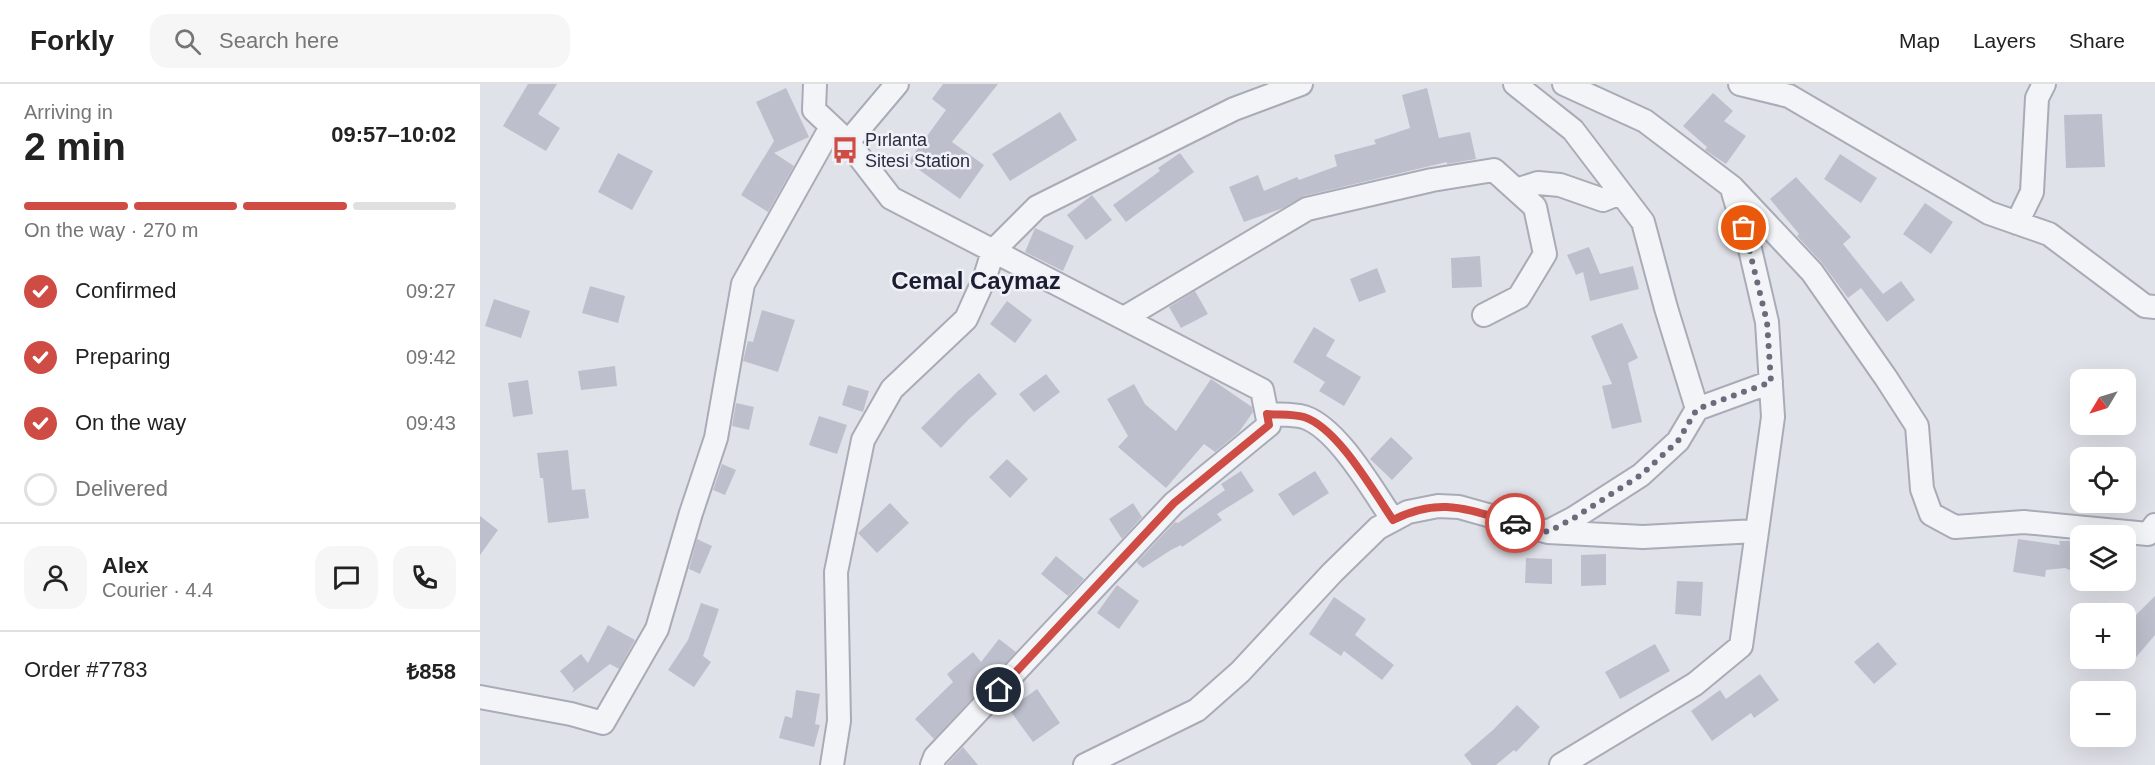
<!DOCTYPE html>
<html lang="en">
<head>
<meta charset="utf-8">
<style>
	:root { --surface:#fff; --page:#f6f6f6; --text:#222; --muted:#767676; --line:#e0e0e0; --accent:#cf4c44 }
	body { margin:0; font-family:Arial,sans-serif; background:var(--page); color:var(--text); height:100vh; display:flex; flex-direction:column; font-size:22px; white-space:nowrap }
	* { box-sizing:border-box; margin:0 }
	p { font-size:20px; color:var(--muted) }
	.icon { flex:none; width:33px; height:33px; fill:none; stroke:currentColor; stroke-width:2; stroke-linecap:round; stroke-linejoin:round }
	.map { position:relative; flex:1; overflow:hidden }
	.details { display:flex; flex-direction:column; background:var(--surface); width:480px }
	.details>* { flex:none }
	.needle { width:39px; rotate:232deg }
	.tools { position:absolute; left:1590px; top:285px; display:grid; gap:12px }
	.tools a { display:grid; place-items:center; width:66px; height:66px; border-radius:12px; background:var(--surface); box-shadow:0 6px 24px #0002; font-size:30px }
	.pin { position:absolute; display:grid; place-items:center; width:51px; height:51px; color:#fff; margin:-26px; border:3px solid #fff; border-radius:50%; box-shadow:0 2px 6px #0007 }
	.courier { position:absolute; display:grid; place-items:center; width:60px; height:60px; margin:-30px; border:4px solid #cf4c44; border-radius:50%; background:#fff; color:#222; box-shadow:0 2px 8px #0007 }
	.summary em { font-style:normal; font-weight:800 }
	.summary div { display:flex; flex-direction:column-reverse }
	.summary { display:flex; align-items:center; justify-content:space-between; height:102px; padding:0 24px }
	h1 { font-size:39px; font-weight:800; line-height:45px }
	.bar { display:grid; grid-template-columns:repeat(4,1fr); gap:9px 6px; align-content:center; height:72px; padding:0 24px }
	.bar i { height:8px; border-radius:4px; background:var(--line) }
	.bar .current { background:var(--accent) }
	.bar p { grid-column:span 4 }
	.line { display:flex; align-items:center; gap:15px; padding:0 24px; border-top:2px solid var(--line) }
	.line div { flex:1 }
	.round { display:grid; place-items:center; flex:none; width:63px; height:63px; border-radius:18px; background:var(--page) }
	ol { padding:0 24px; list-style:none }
	li { display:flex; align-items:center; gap:18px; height:66px }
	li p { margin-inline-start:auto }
	li .icon { padding:6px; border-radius:50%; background:var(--accent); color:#fff; stroke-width:4 }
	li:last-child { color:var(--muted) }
	li i { width:33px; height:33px; border:3px solid var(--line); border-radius:50% }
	header { display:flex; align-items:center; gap:36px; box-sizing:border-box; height:84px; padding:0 30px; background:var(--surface); border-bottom:2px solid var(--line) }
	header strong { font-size:28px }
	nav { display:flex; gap:33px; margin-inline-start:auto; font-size:21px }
	.search { width:420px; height:54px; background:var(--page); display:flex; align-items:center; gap:15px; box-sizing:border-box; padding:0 21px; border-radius:18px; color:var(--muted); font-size:22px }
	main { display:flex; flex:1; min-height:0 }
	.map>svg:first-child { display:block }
	.building { fill:#bdc0cc }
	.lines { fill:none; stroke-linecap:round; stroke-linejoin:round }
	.minor-casing { stroke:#a9abb7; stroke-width:26 }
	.minor { stroke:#f3f4f7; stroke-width:22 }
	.done { stroke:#696c7c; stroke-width:6; stroke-dasharray:0 10.8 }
	.route { stroke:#cf4c44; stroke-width:8 }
	.labels { text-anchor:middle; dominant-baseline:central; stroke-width:5; stroke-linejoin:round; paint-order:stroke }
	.poi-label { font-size:18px; fill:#292c41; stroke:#f0f1f7; text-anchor:start }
	.district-label { font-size:24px; font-weight:bold; fill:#1b1e32; stroke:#f0f1f7 }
</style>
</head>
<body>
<header>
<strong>Forkly</strong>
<div class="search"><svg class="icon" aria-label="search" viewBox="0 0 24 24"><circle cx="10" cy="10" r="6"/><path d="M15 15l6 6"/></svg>Search here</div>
<nav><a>Map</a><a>Layers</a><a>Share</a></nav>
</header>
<main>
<section class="details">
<div class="summary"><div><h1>2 min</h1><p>Arriving in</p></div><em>09:57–10:02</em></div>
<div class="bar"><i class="current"></i><i class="current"></i><i class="current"></i><i></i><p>On the way · 270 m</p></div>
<ol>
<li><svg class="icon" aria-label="check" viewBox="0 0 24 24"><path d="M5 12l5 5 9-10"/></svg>Confirmed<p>09:27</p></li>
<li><svg class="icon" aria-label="check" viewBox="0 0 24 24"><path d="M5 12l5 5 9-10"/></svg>Preparing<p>09:42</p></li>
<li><svg class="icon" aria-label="check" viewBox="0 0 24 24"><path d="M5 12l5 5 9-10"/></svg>On the way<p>09:43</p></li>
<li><i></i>Delivered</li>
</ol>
<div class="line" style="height:108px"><a class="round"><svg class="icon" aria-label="person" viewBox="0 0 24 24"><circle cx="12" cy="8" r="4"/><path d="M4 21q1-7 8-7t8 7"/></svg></a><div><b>Alex</b><p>Courier · 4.4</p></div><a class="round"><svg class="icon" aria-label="chat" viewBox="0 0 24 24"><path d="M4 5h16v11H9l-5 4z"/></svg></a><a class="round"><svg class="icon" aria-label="phone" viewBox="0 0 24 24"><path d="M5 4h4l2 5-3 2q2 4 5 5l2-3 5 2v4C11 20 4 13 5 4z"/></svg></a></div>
<div class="line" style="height:78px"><div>Order #7783</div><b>₺858</b></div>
</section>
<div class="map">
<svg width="1675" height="681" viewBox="0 0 1675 681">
	<rect width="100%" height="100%" fill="#e0e2e9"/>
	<path class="building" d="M 48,0 L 77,0 L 58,30 L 80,44 L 66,67 L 23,42 Z
		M 463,0 L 518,0 L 472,58 L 504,81 L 480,115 L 428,78 L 466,26 L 452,15 Z
		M 306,4 L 329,53 L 294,69 L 314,82 L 288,128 L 261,111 L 294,57 L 276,18 Z
		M 947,4 L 959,54 L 990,48 L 996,75 L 967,80 L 967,78 L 824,112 L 803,124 L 764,138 L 749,103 L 778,91 L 784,107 L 817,93 L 819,96 L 857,82 L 854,71 L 896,60 L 894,56 L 930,44 L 922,11 Z
		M 1233,9 L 1253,27 L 1244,37 L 1266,52 L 1246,80 L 1225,66 L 1227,63 L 1203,42 Z
		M 580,28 L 597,56 L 530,97 L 512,70 Z
		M 1622,30 L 1625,83 L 1586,84 L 1584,31 Z
		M 138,69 L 173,87 L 152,126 L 118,108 Z
		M 700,69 L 714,88 L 646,138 L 633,121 L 680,87 L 678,84 Z
		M 1360,70 L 1397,94 L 1381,119 L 1344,95 Z
		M 1316,93 L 1371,153 L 1363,160 L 1403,210 L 1421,197 L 1435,216 L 1407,238 L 1381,204 L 1368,214 L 1342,179 L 1317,152 L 1319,150 L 1290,115 Z
		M 612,111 L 632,136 L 606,156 L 587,131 Z
		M 1445,119 L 1473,138 L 1451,170 L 1423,150 Z
		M 555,144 L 594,162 L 583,187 L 545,168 Z
		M 1109,163 L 1120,190 L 1153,182 L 1159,205 L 1110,217 L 1103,188 L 1096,191 L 1087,171 Z
		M 1000,172 L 1002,203 L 972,204 L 971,174 Z
		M 897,184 L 906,208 L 879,218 L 870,195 Z
		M 110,202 L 145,212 L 138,239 L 102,229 Z
		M 715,207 L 728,230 L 701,244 L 689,223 Z
		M 14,215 L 50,227 L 41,254 L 5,242 Z
		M 527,217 L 552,236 L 535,259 L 510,240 Z
		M 282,226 L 315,236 L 298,288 L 263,277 L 268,257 L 273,258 Z
		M 1142,239 L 1158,274 L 1148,279 L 1162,338 L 1132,345 L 1122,302 L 1132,300 L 1111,252 Z
		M 834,243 L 855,256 L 846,272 L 881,293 L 864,322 L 839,307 L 845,298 L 813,278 Z
		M 135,282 L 137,302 L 101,306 L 98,287 Z
		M 499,289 L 517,310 L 489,335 L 461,364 L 441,344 L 478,307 Z
		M 566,290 L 580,308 L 554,328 L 539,310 Z
		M 731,295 L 772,323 L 773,328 L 759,348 L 735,368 L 724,360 L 686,404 L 638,363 L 648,352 L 627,315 L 654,300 L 665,320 L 696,347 Z
		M 48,296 L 53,330 L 33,333 L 28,299 Z
		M 368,301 L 389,307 L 383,328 L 362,321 Z
		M 256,319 L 274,323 L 269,346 L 252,342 Z
		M 339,332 L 367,341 L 357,370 L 329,361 Z
		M 911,353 L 933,374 L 912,396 L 890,375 Z
		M 88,366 L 92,406 L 105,405 L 109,434 L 68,439 L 63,394 L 60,394 L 57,369 Z
		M 527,375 L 548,395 L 530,414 L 509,393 Z
		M 242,380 L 256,386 L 245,411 L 233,406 Z
		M 761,387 L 774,407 L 737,430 L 742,436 L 702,463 L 701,461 L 691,466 L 663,484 L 658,480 L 657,478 L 695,438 L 698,439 L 745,406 L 741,400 Z
		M 835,387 L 849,409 L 813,432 L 798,410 Z
		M 410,419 L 429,439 L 397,469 L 378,449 Z
		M 653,419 L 662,433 L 642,455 L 629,435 Z
		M 0,432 L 18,446 L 0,471 Z
		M 217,455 L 232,462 L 220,490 L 209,485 Z
		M 1538,455 L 1580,461 L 1579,457 L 1600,457 L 1600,490 L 1585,484 L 1566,486 L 1565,493 L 1533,488 Z
		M 1126,470 L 1126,501 L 1101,502 L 1101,471 Z
		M 576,472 L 604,495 L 588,512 L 561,490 Z
		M 1046,474 L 1072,475 L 1072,500 L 1045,499 Z
		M 1197,497 L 1223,498 L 1221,532 L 1195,530 Z
		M 637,501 L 659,517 L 639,545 L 617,529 Z
		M 1675,512 L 1675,551 L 1646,585 L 1646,541 Z
		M 854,513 L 886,535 L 875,551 L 914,581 L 902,596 L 864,567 L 861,572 L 829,550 Z
		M 221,519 L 239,525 L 223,572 L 231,578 L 214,603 L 188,586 L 208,556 Z
		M 128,541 L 155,556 L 139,585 L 130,580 L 92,609 L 94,605 L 80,587 L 101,570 L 108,579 Z
		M 519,555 L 536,568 L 454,655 L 435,635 L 473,598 L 467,590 L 493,568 L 501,578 Z
		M 1398,558 L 1417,580 L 1394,600 L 1374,578 Z
		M 1175,560 L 1190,587 L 1140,615 L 1125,588 Z
		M 1280,590 L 1299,616 L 1274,634 L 1271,629 L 1232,657 L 1211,627 L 1240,606 L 1246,615 Z
		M 557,605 L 580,639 L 553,658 L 529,625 Z
		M 316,606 L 340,610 L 335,640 L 340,641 L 334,663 L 299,654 L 305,632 L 312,634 Z
		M 1037,621 L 1060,643 L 1036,668 L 1034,666 L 1016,681 L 992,681 L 984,671 L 1014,645 Z
		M 483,663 L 498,681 L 466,681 L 467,680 Z"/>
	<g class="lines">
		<defs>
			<path id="minor" d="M 335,0 L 334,26 L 368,58 L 411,114 L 782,306 L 789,341 L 694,419 L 455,673 L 452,681
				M 1035,0 L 1093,46 L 1163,138 L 1186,224 L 1217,325
				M 1084,0 L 1165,37 L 1252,103 L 1332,188 L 1406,294 L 1437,342 L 1442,405 L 1451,430 L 1475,443 L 1544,438 L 1668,450 L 1675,441
				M 1260,0 L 1309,12 L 1509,129 L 1569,150 L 1665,222 L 1675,223
				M 368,58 L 417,0
				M 1036,106 L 1058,99 L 1080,101 L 1123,116 L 1140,109
				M 1537,139 L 1552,108 L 1557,14 L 1564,0
				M 644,234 L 827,125 L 952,96 L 1014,86 L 1055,123 L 1065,170 L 1039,213 L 1004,231
				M 787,330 C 799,331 813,330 824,333 C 858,344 893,407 913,436
				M 1069,447 L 1094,434 L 1161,391 L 1198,357 L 1217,325 L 1291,298
				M 0,613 L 91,630 L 123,639 L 177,545 L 211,429 L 236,354 L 263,200 L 351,43
				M 352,681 L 359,637 L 356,488 L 383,356 L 412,305 L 486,235 L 505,193 L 513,167 L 557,123 L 754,25 L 821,0
				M 605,681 L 717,626 L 760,588 L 852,489 L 898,444 L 928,428 L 958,422 L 979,423 L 1068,448 L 1163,453 L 1276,447
				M 1081,681 L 1215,600 L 1261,562 L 1293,333 L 1287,238 L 1270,165 L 1253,108"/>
		</defs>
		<use href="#minor" class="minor-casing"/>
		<use href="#minor" class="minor"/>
	</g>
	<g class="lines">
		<path class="done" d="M 1035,439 L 1068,448 L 1094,434 L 1161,391 L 1198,357 L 1217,325 L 1291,298 L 1287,238 L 1264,144"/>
		<path class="route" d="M 519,606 L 694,419 L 789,341 L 787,330 C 799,331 813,330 824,333 C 858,344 893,407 913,436 C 960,412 988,426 1035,439"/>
	</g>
	<defs>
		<symbol id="bus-bare" viewBox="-9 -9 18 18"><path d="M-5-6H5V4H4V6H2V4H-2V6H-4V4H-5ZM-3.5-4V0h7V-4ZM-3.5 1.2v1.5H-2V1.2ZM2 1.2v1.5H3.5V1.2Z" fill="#cf4c44" stroke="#f0f1f7" stroke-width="2.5" paint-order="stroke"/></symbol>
	</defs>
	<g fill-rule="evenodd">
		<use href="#bus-bare" x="346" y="47" width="38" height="38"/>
	</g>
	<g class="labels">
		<g class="poi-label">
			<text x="385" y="56">Pırlanta<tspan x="385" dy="21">Sitesi Station</tspan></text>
		</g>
		<g class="district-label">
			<text x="496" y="196">Cemal Caymaz</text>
		</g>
	</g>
</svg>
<div class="tools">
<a><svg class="needle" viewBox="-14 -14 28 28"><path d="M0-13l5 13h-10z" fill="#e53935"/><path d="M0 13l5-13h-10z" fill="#767676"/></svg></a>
<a><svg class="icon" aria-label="locate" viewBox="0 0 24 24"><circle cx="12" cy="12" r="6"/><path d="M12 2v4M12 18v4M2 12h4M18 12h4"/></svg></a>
<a><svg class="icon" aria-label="layers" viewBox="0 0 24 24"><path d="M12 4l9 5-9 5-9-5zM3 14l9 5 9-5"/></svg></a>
<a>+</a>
<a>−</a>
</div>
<div class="pin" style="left:1264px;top:144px;background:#ea580c"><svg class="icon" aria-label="bag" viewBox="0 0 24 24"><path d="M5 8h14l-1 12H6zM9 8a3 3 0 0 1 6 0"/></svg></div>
<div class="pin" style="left:519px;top:606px;background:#1f2937"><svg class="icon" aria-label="home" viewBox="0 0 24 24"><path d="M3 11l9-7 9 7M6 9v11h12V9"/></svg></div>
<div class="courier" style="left:1035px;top:439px"><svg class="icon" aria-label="car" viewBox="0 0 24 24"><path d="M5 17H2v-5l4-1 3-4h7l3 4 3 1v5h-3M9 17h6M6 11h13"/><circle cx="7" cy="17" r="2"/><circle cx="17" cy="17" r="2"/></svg></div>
</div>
</main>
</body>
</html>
